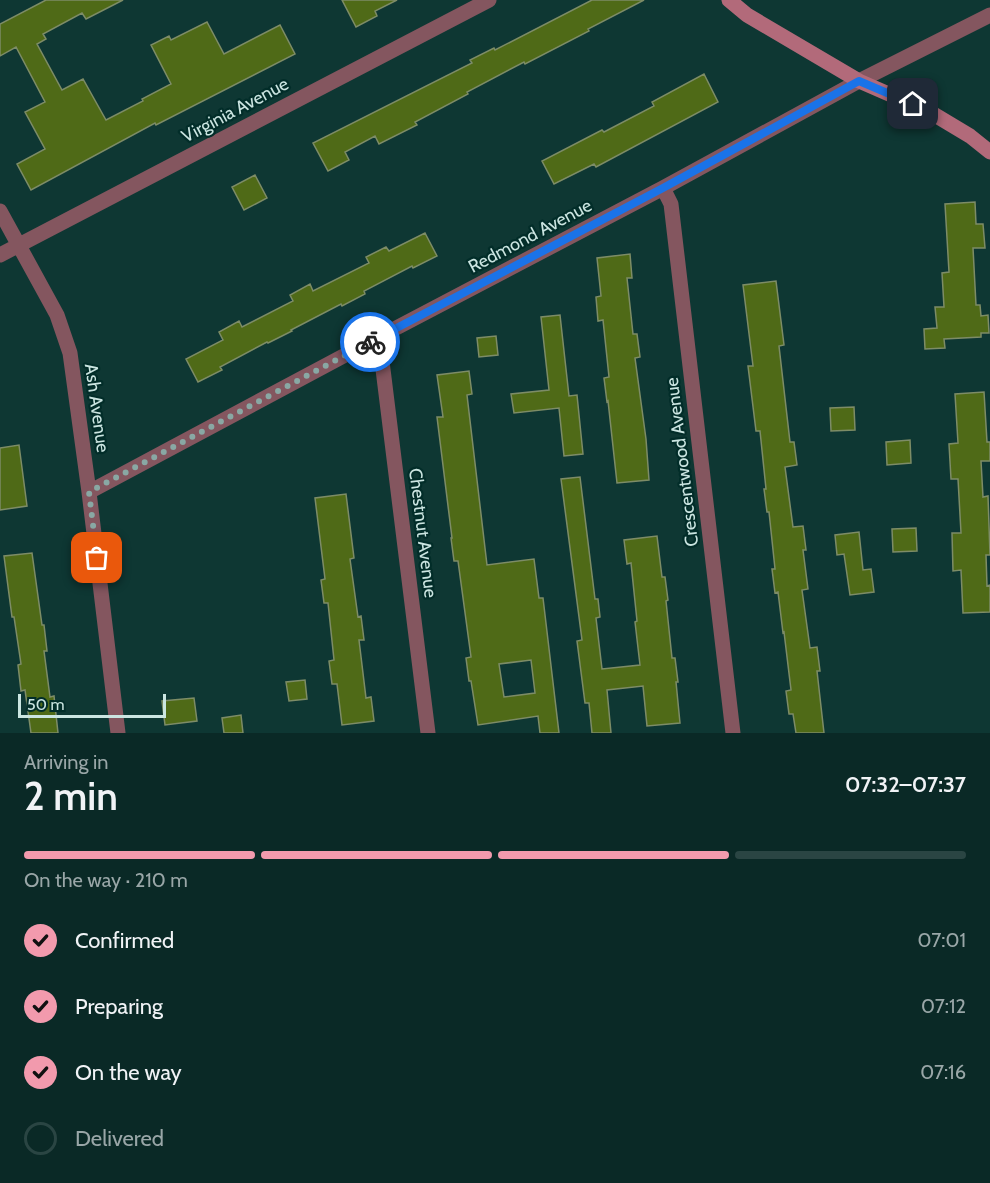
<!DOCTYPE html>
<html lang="en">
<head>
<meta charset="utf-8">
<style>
	:root { --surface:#0a2926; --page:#183532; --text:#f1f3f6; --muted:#99a6a7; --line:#2a4543; --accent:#f29aad }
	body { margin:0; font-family:Cabin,sans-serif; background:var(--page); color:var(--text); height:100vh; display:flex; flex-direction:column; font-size:22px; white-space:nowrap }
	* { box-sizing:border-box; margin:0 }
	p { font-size:20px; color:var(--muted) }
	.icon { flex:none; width:33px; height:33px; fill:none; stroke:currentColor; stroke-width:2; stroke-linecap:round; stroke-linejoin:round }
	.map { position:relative; height:733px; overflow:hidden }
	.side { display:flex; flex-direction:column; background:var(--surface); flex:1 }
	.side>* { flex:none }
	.scale { position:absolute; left:18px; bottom:15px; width:148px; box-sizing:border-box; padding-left:6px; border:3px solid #cbe5e1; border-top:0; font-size:16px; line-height:21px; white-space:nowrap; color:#cbe5e1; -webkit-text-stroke:4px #022d29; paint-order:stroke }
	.pin { position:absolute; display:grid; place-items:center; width:51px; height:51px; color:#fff; margin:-26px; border-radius:12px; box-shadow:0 3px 9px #0006 }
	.courier { position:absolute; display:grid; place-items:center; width:60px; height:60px; margin:-30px; border:4px solid #1a73e8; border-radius:50%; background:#fff; color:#222; box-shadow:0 2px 8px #0007 }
	.head em { font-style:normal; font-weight:600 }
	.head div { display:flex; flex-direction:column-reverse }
	.head { display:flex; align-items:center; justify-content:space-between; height:102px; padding:0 24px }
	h1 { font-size:39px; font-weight:600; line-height:45px }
	.bar { display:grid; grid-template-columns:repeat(4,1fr); gap:9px 6px; align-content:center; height:72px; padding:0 24px }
	.bar i { height:8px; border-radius:4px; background:var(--line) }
	.bar .selected { background:var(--accent) }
	.bar p { grid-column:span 4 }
	ol { padding:0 24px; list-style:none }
	li { display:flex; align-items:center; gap:18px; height:66px }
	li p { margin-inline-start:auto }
	li .icon { padding:6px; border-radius:50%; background:var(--accent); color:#111; stroke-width:4 }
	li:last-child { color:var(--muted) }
	li i { width:33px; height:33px; border:3px solid var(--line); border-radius:50% }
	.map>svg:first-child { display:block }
	.building { fill:#4f6a17; stroke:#7d8c67; stroke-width:1.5; fill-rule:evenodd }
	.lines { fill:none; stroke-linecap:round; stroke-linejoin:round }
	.street { stroke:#84565f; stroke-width:15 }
	.secondary { stroke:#b26a7a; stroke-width:15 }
	.done { stroke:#89a8a4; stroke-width:6; stroke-dasharray:0 10.8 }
	.route { stroke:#1a73e8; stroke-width:8 }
	.labels { text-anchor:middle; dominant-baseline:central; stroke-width:4.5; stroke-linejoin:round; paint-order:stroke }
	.street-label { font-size:18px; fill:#cbe5e1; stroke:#022d29 }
</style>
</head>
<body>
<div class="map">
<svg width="990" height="733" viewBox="0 0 990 733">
	<rect width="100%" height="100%" fill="#0e3733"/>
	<path class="building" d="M 46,0 L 123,0 L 86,19 L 82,13 L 43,34 L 46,39 L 37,44 L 62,90 L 83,79 L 106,120 L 143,101 L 142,99 L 171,84 L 151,45 L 169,36 L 171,40 L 207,22 L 224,54 L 280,25 L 295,54 L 156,125 L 155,123 L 31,190 L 17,164 L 45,149 L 25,112 L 45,102 L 16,47 L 0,56 L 0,24 Z
		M 342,0 L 397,0 L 375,11 L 377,16 L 356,27 Z
		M 592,0 L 644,0 L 588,29 L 589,31 L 525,64 L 524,62 L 467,92 L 468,94 L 415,122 L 417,125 L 379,144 L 375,136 L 345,152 L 349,160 L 328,171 L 313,143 L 472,63 L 470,60 L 494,48 L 495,50 Z
		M 704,74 L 718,102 L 596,167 L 594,164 L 554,184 L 542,161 L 602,130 L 604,132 L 654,106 L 652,102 Z
		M 255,175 L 267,198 L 244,210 L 232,187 Z
		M 975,202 L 976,224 L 983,224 L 985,248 L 973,248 L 976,305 L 980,305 L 981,316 L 988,315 L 989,333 L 981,333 L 981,337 L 944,339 L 945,348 L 925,349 L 924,329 L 937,328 L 935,307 L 944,307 L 942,273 L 949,272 L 945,204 Z
		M 425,233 L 437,256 L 413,268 L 412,266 L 364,291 L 365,294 L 342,306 L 341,304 L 291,330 L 292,331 L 268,343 L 267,342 L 220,367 L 222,370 L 198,382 L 186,359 L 223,340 L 219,332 L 239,321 L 242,327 L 293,301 L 290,295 L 310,284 L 313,291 L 369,263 L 366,257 L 386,247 L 389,251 Z
		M 630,254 L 632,278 L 627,278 L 633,334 L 637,334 L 640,357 L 635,358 L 646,439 L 649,480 L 617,483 L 608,401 L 607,402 L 604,378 L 609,377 L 603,320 L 598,321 L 596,297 L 601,296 L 597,258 Z
		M 776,281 L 784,345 L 779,346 L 790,442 L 794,442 L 797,465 L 785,467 L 793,527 L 803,526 L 806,550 L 803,550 L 808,589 L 802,590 L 810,648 L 817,647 L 820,671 L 817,671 L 824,733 L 796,733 L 793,714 L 789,714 L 786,691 L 791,690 L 784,632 L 783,633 L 778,592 L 775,593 L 772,569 L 775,569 L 769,512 L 767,512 L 764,489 L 766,489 L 760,431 L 756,431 L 748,366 L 753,366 L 743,285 Z
		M 560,315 L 569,396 L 577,395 L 583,454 L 564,456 L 559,408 L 514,413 L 511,394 L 549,390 L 541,317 Z
		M 496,336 L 498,355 L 479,357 L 477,338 Z
		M 469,371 L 472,394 L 467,395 L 487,565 L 534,559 L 539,598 L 543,598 L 559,733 L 540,733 L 538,716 L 478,725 L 471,681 L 469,681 L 466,658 L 471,657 L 458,561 L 454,561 L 451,538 L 452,538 L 437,417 L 443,417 L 437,375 ZM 531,660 L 535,693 L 504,697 L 499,664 Z
		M 984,392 L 987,442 L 990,442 L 990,461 L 981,461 L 983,497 L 988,496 L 990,555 L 986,555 L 987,586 L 990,585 L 990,612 L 963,613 L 961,570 L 953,571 L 952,533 L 961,533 L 958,479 L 951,479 L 949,444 L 958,443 L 955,394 Z
		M 854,407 L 855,430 L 831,431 L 830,408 Z
		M 910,440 L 911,463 L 887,465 L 886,442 Z
		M 19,445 L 27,506 L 0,510 L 0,448 Z
		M 580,477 L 595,599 L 598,599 L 600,617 L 596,618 L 602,669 L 640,665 L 635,622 L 637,621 L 631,563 L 627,564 L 624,540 L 657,536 L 662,577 L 665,577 L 668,600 L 666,601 L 672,658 L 675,658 L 678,682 L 676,682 L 680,723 L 647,726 L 643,686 L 607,690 L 611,733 L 592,733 L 589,703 L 585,703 L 577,641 L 582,640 L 561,479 Z
		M 346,494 L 354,558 L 350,559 L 358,617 L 361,616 L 364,640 L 359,640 L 366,698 L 371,697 L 374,721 L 342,725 L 337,684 L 332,684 L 329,661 L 334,660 L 328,603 L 324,603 L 321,580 L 325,579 L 315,498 Z
		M 916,528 L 917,551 L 893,552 L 892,529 Z
		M 859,532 L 863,570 L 871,569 L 874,592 L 850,595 L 844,554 L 837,555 L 835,535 Z
		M 32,553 L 42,625 L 44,625 L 47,651 L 44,651 L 50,697 L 54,696 L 58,733 L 31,733 L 25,690 L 21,691 L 18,665 L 21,664 L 14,617 L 12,617 L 4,556 Z
		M 305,680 L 307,699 L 289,701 L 286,682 Z
		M 194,698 L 197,721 L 165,725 L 162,701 Z
		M 241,715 L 243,733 L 224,733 L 222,718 Z"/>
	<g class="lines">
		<path class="street" d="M 663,188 L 671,204 L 733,733
			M 0,211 L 57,315 L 70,353 L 89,492 L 118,733
			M 0,255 L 489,0
			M 379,337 L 428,733
			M 89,492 L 379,337 L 663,188 L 859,81 L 990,15"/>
		<path class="secondary" d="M 729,0 L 747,15 L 859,81 L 930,112 L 970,136 L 990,152"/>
	</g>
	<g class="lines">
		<path class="done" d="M 97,558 L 89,492 L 370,342"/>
		<path class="route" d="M 370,342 L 663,188 L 859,81 L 913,104"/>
	</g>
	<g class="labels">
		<g class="street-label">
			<text transform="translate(235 110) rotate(-28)">Virginia Avenue</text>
			<text transform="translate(530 236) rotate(-28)">Redmond Avenue</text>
			<text transform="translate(97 408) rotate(82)">Ash Avenue</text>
			<text transform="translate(682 462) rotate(-97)">Crescentwood Avenue</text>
			<text transform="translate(423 533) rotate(83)">Chestnut Avenue</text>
		</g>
	</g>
</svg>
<div class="scale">50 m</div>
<div class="pin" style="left:97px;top:558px;background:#ea580c"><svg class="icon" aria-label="bag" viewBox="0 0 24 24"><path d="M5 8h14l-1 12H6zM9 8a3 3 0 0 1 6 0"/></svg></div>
<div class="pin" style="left:913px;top:104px;background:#1f2937"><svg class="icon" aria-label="home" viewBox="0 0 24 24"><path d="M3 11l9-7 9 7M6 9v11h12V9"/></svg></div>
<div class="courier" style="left:370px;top:342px"><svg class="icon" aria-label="bike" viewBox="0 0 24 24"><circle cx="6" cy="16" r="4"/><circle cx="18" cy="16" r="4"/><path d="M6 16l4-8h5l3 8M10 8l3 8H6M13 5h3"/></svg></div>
</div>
<section class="side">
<div class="head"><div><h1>2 min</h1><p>Arriving in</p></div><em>07:32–07:37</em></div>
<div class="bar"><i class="selected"></i><i class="selected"></i><i class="selected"></i><i></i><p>On the way · 210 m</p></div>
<ol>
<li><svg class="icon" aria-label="check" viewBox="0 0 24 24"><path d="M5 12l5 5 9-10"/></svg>Confirmed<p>07:01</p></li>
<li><svg class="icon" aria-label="check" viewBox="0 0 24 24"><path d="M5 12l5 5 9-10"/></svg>Preparing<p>07:12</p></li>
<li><svg class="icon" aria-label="check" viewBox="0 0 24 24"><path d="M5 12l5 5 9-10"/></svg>On the way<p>07:16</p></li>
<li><i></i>Delivered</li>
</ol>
</section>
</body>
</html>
